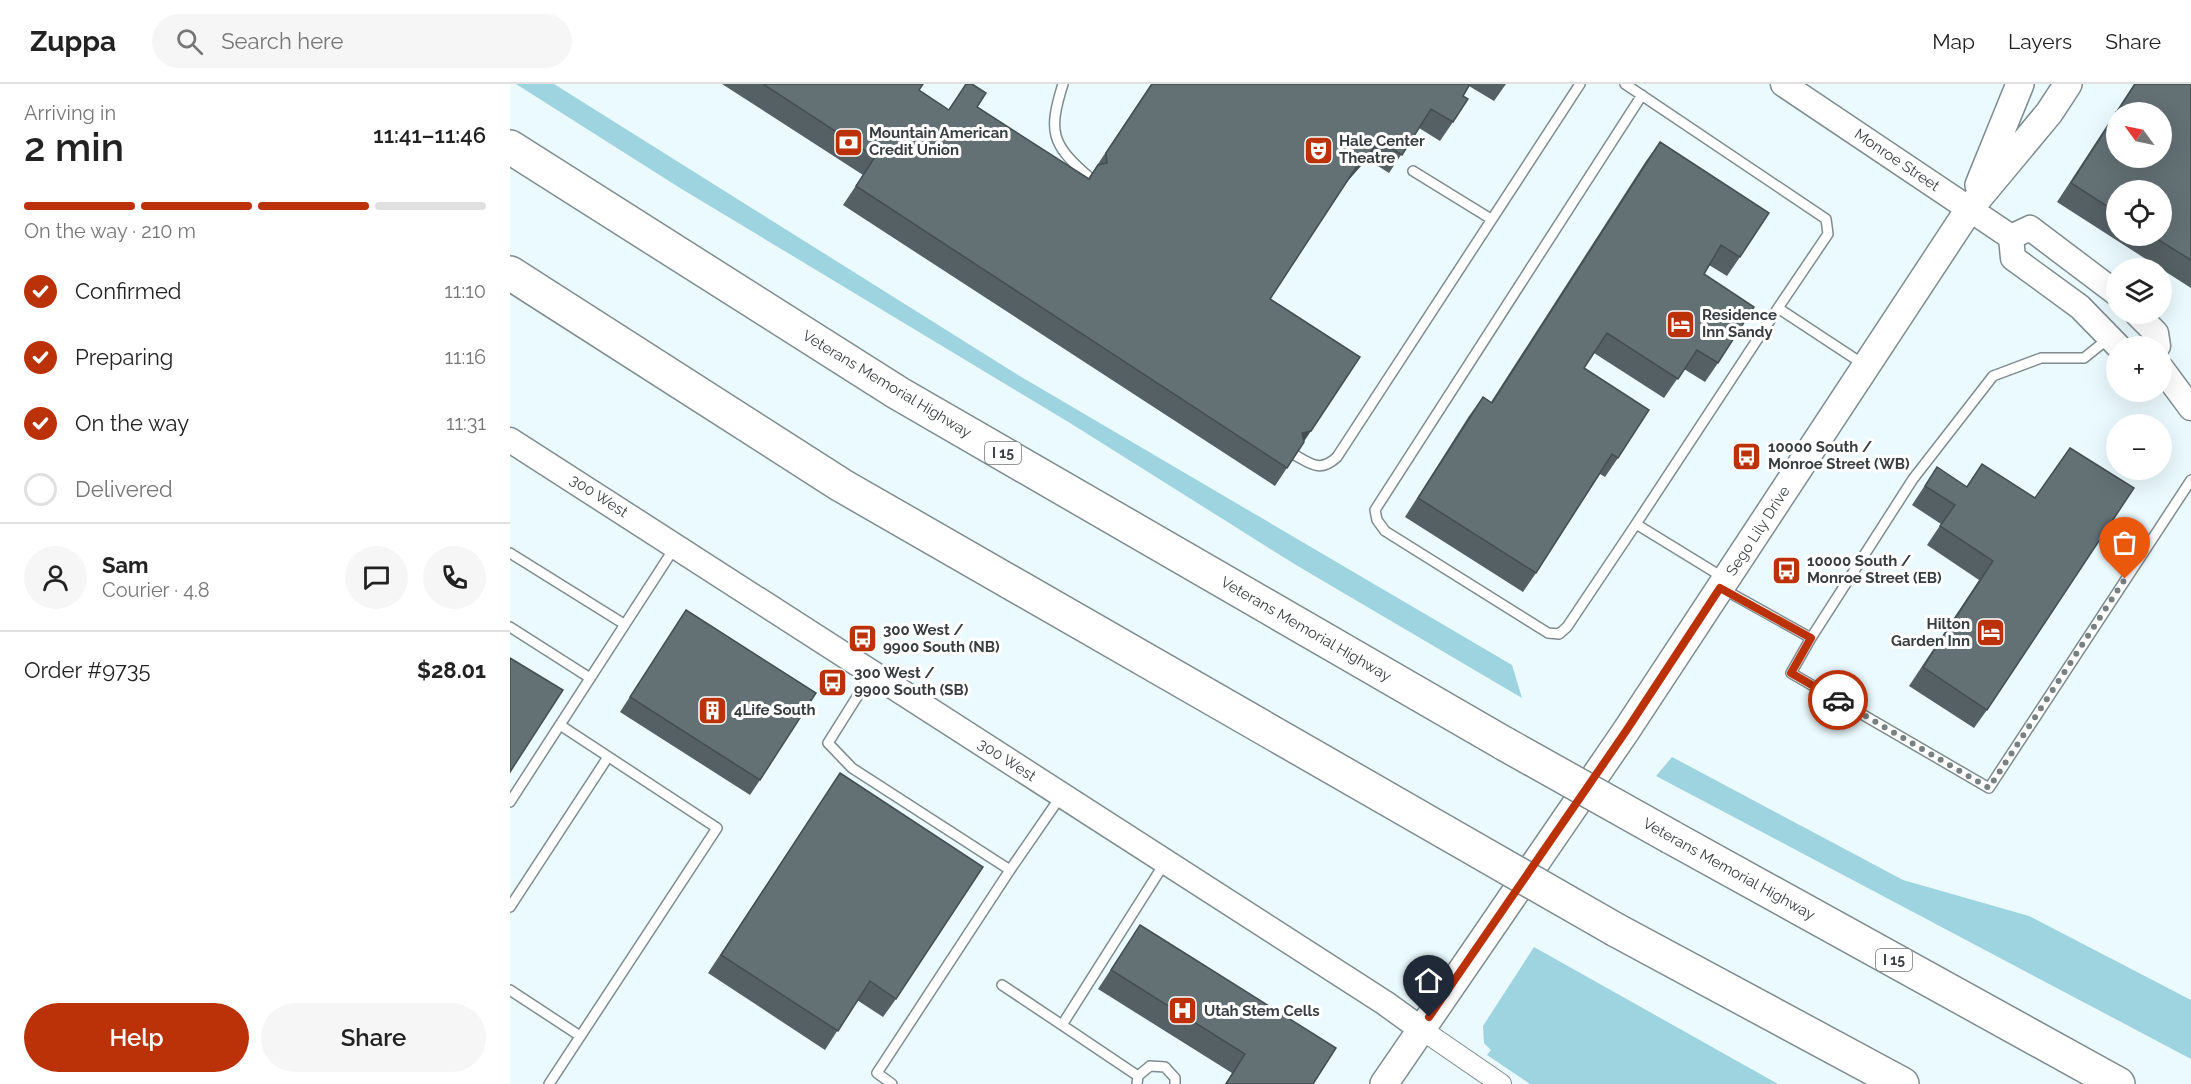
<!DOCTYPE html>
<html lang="en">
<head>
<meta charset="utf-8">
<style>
	:root { --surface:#fff; --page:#f6f6f6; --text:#222; --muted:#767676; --line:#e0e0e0; --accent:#bb3108 }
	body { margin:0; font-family:Raleway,sans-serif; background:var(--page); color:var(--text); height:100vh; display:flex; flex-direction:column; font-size:22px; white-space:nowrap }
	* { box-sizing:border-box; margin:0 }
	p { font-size:20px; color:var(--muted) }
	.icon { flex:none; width:33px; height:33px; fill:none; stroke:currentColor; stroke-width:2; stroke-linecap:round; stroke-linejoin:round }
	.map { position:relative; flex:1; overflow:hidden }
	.details { display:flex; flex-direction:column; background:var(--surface); width:510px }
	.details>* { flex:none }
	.needle { width:39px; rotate:303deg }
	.fabs { position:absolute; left:1596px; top:18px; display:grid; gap:12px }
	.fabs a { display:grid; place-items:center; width:66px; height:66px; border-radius:50%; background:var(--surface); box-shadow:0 6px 24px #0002; font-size:30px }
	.pin { position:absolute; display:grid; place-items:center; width:51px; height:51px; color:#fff; margin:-62px -26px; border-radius:50% 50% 50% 0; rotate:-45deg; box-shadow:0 0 6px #0007 }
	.pin .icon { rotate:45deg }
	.courier { position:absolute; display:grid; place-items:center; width:60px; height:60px; margin:-30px; border:4px solid #bb3108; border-radius:50%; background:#fff; color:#222; box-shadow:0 2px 8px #0007 }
	.summary em { font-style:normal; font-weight:600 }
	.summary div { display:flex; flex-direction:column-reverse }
	.summary { display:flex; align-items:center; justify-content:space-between; height:102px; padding:0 24px }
	h1 { font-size:39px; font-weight:600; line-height:45px }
	.bar { display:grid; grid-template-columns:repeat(4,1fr); gap:9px 6px; align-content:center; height:72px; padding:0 24px }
	.bar i { height:8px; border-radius:4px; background:var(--line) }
	.bar .current { background:var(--accent) }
	.bar p { grid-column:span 4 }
	.line { display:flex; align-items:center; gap:15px; padding:0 24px; border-top:2px solid var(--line) }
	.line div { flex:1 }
	.round { display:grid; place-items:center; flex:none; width:63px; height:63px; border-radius:32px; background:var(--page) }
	ol { padding:0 24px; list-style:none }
	li { display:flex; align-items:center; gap:18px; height:66px }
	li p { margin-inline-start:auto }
	li .icon { padding:6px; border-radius:50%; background:var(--accent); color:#fff; stroke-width:4 }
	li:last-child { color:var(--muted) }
	li i { width:33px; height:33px; border:3px solid var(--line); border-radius:50% }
	.action { display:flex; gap:12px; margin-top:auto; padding:12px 24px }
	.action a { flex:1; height:69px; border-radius:36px; background:var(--accent); color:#fff; font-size:24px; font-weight:600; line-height:69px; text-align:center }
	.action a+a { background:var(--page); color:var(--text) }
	header { display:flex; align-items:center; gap:36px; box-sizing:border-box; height:84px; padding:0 30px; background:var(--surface); border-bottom:2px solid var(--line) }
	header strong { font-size:28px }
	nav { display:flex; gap:33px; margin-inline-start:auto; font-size:21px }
	.search { width:420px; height:54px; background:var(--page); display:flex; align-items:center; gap:15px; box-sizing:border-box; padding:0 21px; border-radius:33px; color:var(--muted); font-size:22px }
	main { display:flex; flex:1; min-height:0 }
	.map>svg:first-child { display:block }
	.green { fill:#9ed3e0 }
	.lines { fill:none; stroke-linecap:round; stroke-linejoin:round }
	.service-casing { stroke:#7e8c90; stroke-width:12 }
	.minor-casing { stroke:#7e8c90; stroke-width:22 }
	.tertiary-casing { stroke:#7e8c90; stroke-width:27 }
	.secondary-casing { stroke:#7e8c90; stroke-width:30 }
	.motorway-casing { stroke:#7e8c90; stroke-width:36 }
	.service { stroke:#fff; stroke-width:9 }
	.minor { stroke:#fff; stroke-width:20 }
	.tertiary { stroke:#fff; stroke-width:24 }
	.secondary { stroke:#fff; stroke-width:27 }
	.motorway { stroke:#fff; stroke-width:33 }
	.motorway-bridge-casing { stroke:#7e8c90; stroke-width:36; stroke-linecap:butt }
	.motorway-bridge { stroke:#fff; stroke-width:33 }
	.wall { fill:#556064; fill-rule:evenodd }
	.shaded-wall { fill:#454e51 }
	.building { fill:#637074; stroke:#454e51; stroke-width:1.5; fill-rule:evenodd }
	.done { stroke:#778082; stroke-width:6; stroke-dasharray:0 10.8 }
	.route { stroke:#bb3108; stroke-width:8 }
	.labels { text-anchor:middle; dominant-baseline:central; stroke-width:6; stroke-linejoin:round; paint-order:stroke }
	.shield { fill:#fff; stroke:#747879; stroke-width:1.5 }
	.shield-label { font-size:14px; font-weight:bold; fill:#383e40 }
	.poi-label { font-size:15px; font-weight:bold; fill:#383e40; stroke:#fff; text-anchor:start }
	.street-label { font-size:15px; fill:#383e40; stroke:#fff }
</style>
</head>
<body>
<header>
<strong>Zuppa</strong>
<div class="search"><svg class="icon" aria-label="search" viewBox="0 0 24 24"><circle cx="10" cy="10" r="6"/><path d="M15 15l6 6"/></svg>Search here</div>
<nav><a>Map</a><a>Layers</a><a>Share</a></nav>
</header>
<main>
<section class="details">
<div class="summary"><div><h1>2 min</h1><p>Arriving in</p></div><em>11:41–11:46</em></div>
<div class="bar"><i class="current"></i><i class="current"></i><i class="current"></i><i></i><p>On the way · 210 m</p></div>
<ol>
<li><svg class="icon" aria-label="check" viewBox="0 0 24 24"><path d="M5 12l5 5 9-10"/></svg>Confirmed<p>11:10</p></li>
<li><svg class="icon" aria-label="check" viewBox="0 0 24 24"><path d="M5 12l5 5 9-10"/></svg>Preparing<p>11:16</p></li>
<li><svg class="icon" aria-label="check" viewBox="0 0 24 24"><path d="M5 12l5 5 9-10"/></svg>On the way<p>11:31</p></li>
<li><i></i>Delivered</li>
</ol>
<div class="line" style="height:108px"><a class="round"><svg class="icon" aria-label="person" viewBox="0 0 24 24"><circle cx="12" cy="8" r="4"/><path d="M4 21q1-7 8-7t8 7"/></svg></a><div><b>Sam</b><p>Courier · 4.8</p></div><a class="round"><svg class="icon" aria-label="chat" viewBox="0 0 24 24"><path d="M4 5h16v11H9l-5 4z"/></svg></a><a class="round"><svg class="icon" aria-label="phone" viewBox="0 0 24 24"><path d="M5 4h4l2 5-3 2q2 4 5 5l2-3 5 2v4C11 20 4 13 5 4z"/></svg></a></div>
<div class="line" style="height:78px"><div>Order #9735</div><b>$28.01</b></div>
<div class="action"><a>Help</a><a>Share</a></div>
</section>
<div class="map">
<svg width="1681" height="1000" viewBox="0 0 1681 1000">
	<rect width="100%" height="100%" fill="#ebfafe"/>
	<path class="green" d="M 6,0 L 44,0 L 508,291 L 1002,581 L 1012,614 L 786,481 L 560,339 L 170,104 Z
		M 1162,673 L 1393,796 L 1519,832 L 1681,916 L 1681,975 L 1146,692 Z
		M 1024,863 L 1268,1000 L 1020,1000 L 977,971 L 981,966 L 974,959 L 973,942 Z"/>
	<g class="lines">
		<defs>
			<path id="service" d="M 553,0 C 538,48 541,60 579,93
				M 1115,0 L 1316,135 L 1318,150 L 1268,224
				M 903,87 L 981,135
				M 785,371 C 802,381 811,388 827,373 L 1070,0
				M 1126,440 L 1057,543 L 1049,550 L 1038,549 L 875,447 L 867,436 L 865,426 L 1132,11
				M 0,469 L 114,540
				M 1214,494 L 1126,440 L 1268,224 L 1353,280
				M 1213,505 L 1301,554 L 1281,589 L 1479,704 L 1681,396
				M 0,543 L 80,594
				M 1301,554 L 1403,395 L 1483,292 L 1531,274 L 1574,274 L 1599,254
				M 362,589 L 318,659 L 342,684 L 500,786 L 367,989 L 382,1000
				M 0,718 L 165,463
				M 500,786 L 551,712
				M 0,823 L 98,673
				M 492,901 L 552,941
				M 0,906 L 70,952
				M 628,992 L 552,941 L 654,780
				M 39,1000 L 207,744 L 50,641
				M 627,1000 L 628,992 L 640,982 L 655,983 L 665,994 L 665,1000"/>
			<path id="minor" d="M 911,945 L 991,1000"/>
			<path id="tertiary" d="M 1273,0 L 1501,153 L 1503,174 L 1570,223 L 1608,262
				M 1501,153 L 1520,144 L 1606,209
				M 1627,230 L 1646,249 L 1648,262
				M 1652,285 L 1681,324
				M 0,356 L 875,919 L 911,945"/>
			<path id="secondary" d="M 1469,101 L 1510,0
				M 874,1000 L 1116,647 L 1460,124 L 1539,29 L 1558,0"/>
			<path id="motorway" d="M 0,63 L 388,309 L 995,660
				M 0,189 L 331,401 L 935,748
				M 1161,753 L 1608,1000
				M 1106,846 L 1392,1000"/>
		</defs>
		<use href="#service" class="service-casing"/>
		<use href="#minor" class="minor-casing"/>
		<use href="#tertiary" class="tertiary-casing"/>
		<use href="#secondary" class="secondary-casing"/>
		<use href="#motorway" class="motorway-casing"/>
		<use href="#service" class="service"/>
		<use href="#minor" class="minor"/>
		<use href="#tertiary" class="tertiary"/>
		<use href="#secondary" class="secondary"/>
		<use href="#motorway" class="motorway"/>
		<defs>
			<path id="motorway-bridge" d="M 995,660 L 1161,753
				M 935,748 L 1106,846"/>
		</defs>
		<use href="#motorway-bridge" class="motorway-bridge-casing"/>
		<use href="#motorway-bridge" class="motorway-bridge"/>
	</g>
	<path class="wall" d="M 212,0 L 413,0 L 409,6 L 438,26 L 456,0 L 467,23 L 578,95 L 641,0 L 996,0 L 984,17 L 959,2 L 953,12 L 943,38 L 930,57 L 909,44 L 879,89 L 857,75 L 836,99 L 760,215 L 794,358 L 765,402 L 333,121 L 353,91 Z
		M 1624,0 L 1681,0 L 1681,204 L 1547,118 ZM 1606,106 L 1652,152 L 1606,152 Z
		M 1150,58 L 1230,173 L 1217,192 L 1199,181 L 1194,190 L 1208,279 L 1195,298 L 1174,285 L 1154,314 L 1084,269 L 1074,284 L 1108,374 L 1095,393 L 1090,390 L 1026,489 L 1013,508 L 895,433 L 959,332 L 973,313 L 981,318 L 1136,77 Z
		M 1472,380 L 1525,414 L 1477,626 L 1464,644 L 1399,602 L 1469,496 L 1417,461 L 1431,440 L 1402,421 L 1427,383 L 1456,403 Z
		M 176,526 L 250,696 L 240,711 L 110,628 Z
		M 330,689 L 386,915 L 373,933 L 347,916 L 315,966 L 198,889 Z
		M 630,841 L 803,1000 L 715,1000 L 722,989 L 588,905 Z"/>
	<path class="shaded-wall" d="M 870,57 L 857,75 L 832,103 L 845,85 Z
		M 801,347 L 789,365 L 792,349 Z"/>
	<path class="building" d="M 253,0 L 413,0 L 409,6 L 439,26 L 456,0 L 462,0 L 476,9 L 467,23 L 579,95 L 588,81 L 597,79 L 596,69 L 642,0 L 960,0 L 953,12 L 958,15 L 943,38 L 921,25 L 892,71 L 870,57 L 845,85 L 760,215 L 850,273 L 801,347 L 792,349 L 794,358 L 777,384 L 346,102 L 365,73 Z
		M 1625,0 L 1681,0 L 1681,176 L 1642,152 L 1652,152 L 1652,106 L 1606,106 L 1606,128 L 1561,99 ZM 1606,28 L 1652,28 L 1652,74 L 1606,74 Z
		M 1150,58 L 1259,129 L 1230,173 L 1211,161 L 1194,190 L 1244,223 L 1208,279 L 1187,266 L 1168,295 L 1097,249 L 1074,284 L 1139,326 L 1108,374 L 1102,370 L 1026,489 L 908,414 L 973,313 L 982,319 Z
		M 1560,364 L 1624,404 L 1477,626 L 1413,583 L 1483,477 L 1430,442 L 1445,421 L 1415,402 L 1427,383 L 1457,403 L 1472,380 L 1525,414 Z
		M 176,526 L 306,609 L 250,696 L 120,613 Z
		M 0,574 L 53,606 L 0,688 Z
		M 330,689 L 473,783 L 386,915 L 360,897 L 328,947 L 211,871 Z
		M 630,841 L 826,964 L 803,1000 L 716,1000 L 735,970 L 601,886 Z"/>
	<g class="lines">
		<path class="done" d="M 1328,616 L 1479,704 L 1615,495"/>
		<path class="route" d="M 919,933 L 1116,647 L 1210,504 L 1301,554 L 1281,589 L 1328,616"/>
	</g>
	<defs>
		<symbol id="bank-square" viewBox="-11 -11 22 22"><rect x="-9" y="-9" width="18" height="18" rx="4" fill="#bb3108" stroke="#fff"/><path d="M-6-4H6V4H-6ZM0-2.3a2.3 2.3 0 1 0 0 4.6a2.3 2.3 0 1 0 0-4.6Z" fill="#fff"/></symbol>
		<symbol id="theatre-square" viewBox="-11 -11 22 22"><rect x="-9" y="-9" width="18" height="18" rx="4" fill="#bb3108" stroke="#fff"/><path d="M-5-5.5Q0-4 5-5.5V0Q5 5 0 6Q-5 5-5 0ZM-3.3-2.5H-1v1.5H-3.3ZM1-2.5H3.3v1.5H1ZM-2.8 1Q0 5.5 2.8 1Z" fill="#fff"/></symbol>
		<symbol id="hotel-square" viewBox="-11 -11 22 22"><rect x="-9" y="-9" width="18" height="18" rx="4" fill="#bb3108" stroke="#fff"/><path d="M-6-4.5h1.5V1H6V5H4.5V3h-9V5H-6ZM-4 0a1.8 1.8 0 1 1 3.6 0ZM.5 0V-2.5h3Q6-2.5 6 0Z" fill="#fff"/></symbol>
		<symbol id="bus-square" viewBox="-11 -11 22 22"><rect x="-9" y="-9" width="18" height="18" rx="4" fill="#bb3108" stroke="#fff"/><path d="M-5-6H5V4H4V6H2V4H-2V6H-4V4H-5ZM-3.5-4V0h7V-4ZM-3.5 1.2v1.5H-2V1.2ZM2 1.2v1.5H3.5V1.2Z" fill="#fff"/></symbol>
		<symbol id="building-square" viewBox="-11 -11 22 22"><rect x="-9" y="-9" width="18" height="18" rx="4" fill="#bb3108" stroke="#fff"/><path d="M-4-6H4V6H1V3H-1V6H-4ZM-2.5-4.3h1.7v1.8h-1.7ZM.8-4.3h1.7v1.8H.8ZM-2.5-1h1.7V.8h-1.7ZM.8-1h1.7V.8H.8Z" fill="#fff"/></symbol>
		<symbol id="hospital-square" viewBox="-11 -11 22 22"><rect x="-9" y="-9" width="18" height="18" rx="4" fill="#bb3108" stroke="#fff"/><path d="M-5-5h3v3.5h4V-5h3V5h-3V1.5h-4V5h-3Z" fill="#fff"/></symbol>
	</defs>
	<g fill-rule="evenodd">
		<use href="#bank-square" x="322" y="42" width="33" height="33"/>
		<use href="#theatre-square" x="792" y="50" width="33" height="33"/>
		<use href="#hotel-square" x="1154" y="224" width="33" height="33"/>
		<use href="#bus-square" x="1220" y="356" width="33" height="33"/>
		<use href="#bus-square" x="1260" y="470" width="33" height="33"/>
		<use href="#hotel-square" x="1464" y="532" width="33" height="33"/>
		<use href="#bus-square" x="336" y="538" width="33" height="33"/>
		<use href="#bus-square" x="306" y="582" width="33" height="33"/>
		<use href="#building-square" x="186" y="610" width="33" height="33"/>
		<use href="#hospital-square" x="656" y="910" width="33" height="33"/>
	</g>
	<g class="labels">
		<g class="shield">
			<rect x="475" y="358" width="36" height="22" rx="4.5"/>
			<rect x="1366" y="865" width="36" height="22" rx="4.5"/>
		</g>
		<g class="shield-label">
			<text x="493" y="369">I 15</text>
			<text x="1384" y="876">I 15</text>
		</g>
		<g class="poi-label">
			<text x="359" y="49">Mountain American<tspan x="359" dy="17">Credit Union</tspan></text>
			<text x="829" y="57">Hale Center<tspan x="829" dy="17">Theatre</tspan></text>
			<text x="1192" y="231">Residence<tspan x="1192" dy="17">Inn Sandy</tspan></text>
			<text x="1258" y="363">10000 South /<tspan x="1258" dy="17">Monroe Street (WB)</tspan></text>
			<text x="1297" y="477">10000 South /<tspan x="1297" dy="17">Monroe Street (EB)</tspan></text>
			<text x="1460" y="540" text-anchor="end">Hilton<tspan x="1460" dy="17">Garden Inn</tspan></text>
			<text x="373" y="546">300 West /<tspan x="373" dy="17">9900 South (NB)</tspan></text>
			<text x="344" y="589">300 West /<tspan x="344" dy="17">9900 South (SB)</tspan></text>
			<text x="224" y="626">4Life South</text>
			<text x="694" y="927">Utah Stem Cells</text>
		</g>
		<g class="street-label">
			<text transform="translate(1387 76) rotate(34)">Monroe Street</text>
			<text transform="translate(377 300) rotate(31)">Veterans Memorial Highway</text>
			<text transform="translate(89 412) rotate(33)">300 West</text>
			<text transform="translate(1248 447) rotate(-57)">Sego Lily Drive</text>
			<text transform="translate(796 545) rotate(30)">Veterans Memorial Highway</text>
			<text transform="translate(497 676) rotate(33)">300 West</text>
			<text transform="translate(1219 785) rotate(29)">Veterans Memorial Highway</text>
		</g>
	</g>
</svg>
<div class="fabs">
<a><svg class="needle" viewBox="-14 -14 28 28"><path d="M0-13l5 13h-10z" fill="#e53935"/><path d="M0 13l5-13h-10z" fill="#767676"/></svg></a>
<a><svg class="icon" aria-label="locate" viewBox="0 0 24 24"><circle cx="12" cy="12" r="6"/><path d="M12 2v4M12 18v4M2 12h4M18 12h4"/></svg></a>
<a><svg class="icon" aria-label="layers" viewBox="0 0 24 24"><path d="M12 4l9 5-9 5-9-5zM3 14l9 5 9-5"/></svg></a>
<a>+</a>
<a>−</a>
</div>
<div class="pin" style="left:1615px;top:495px;background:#ea580c"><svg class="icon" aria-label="bag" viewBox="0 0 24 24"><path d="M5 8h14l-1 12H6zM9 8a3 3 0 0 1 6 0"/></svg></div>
<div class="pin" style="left:919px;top:933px;background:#1f2937"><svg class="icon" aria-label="home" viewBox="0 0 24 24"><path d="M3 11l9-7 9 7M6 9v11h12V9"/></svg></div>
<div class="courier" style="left:1328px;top:616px"><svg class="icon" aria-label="car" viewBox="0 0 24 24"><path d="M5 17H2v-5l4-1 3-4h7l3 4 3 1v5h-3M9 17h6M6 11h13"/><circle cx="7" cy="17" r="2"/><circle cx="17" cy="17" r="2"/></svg></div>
</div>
</main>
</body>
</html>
